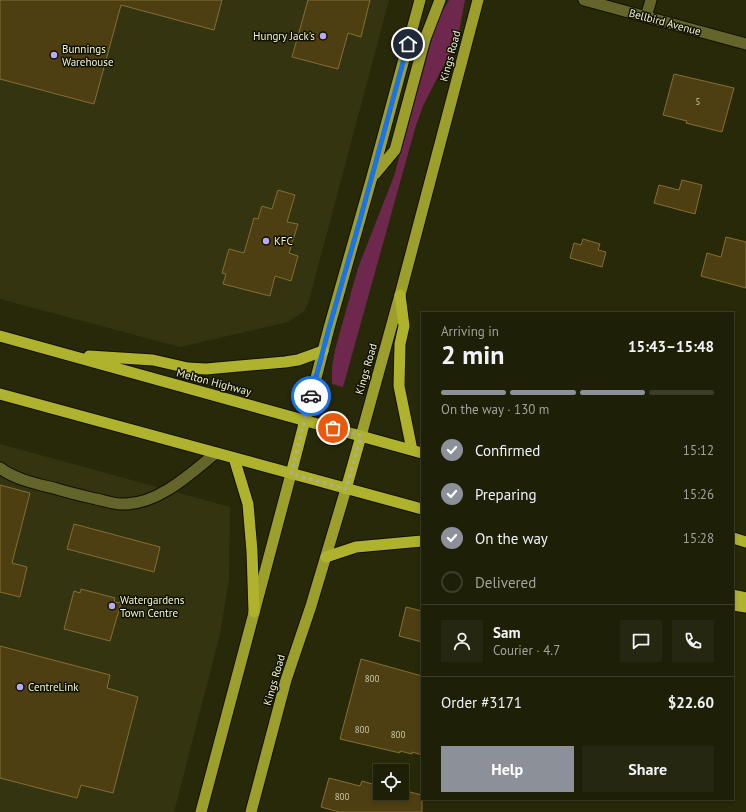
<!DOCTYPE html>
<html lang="en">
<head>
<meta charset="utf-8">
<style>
	:root { --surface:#1e1f07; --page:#262711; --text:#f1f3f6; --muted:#a1a29b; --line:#3c3d28; --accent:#8c9099 }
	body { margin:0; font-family:"PT Sans",sans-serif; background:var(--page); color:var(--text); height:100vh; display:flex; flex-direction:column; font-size:15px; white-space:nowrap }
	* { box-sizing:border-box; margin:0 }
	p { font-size:13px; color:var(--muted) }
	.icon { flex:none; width:22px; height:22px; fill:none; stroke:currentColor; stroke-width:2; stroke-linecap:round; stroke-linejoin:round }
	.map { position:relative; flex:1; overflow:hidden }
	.sheet { position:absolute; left:421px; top:312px; width:313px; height:488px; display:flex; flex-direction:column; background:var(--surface); border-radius:0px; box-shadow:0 2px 6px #0003,0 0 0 1px var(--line) }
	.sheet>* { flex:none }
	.buttons { position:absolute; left:373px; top:764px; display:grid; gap:8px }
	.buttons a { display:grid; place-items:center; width:36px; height:36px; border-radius:0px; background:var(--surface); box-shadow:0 2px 6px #0003,0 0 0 1px var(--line); font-size:20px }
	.pin { position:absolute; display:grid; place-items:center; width:34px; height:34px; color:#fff; margin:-17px; border:2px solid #fff; border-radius:50%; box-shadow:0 1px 4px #0007 }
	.courier { position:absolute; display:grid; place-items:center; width:40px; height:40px; margin:-20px; border:3px solid #1a73e8; border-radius:50%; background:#fff; color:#222; box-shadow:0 1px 5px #0007 }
	.head em { font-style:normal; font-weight:800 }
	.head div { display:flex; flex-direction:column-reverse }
	.head { display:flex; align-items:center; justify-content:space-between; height:68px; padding:0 20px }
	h1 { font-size:26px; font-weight:800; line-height:30px }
	.bar { display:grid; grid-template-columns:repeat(4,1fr); gap:6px 4px; align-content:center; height:48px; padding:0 20px }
	.bar i { height:5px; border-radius:3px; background:var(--line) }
	.bar .selected { background:var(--accent) }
	.bar p { grid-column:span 4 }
	.line { display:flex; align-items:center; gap:10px; padding:0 20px; border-top:1px solid var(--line) }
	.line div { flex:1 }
	.round { display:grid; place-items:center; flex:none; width:42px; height:42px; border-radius:0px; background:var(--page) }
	ol { padding:0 20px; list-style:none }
	li { display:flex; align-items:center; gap:12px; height:44px }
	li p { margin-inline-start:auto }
	li .icon { padding:4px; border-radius:50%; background:var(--accent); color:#fff; stroke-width:4 }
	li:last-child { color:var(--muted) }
	li i { width:22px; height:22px; border:2px solid var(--line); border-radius:50% }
	.cta { display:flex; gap:8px; margin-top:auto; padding:8px 20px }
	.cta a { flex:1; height:46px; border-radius:0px; background:var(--accent); color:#fff; font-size:16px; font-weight:800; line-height:46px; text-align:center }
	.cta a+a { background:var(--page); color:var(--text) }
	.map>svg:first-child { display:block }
	.built { fill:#343510 }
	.green { fill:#6e284d }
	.building { fill:#4e3f12; stroke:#836f35 }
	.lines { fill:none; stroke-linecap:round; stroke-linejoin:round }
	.minor-casing { stroke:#110; stroke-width:13 }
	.primary-casing { stroke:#110; stroke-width:13 }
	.trunk-casing { stroke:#110; stroke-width:13 }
	.minor { stroke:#63652a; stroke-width:11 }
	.primary { stroke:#9c9f2c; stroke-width:11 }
	.trunk { stroke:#afb22c; stroke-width:11 }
	.done { stroke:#acae8e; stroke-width:4; stroke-dasharray:0 7.2 }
	.route { stroke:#1a73e8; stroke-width:5 }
	.poi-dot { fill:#b7abf8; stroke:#110; stroke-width:1.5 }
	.labels { text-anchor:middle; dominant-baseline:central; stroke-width:3; stroke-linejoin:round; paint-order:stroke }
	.number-label { font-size:9px; fill:#cac8a5 }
	.street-label { font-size:11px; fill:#f3f5d6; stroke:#110 }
	.poi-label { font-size:11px; fill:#f3f5d6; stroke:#110; text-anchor:start }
</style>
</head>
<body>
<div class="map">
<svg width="746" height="812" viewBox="0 0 746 812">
	<rect width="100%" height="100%" fill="#282909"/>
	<path class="built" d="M 0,0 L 389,0 L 308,304 L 304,311 L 288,322 L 180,347 L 0,299 Z
		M 0,444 L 230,507 L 229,579 L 220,634 L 174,812 L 0,812 Z"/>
	<path class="green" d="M 449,0 L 465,0 L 459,32 L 452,49 L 423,106 L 416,125 L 343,387 L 332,384 L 332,367 L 335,350 L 358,268 L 394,176 L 437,21 Z"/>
	<path class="building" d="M 0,0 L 222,0 L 214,30 L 121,5 L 94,104 L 0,79 Z
		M 308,0 L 370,0 L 361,37 L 348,33 L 338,69 L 292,57 Z
		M 674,74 L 734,88 L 722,132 L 686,123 L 687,121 L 663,115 Z
		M 682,180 L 702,185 L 695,214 L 654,203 L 659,185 L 679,190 Z
		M 278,190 L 295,195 L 287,222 L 298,224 L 289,253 L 298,256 L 291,281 L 275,276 L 270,296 L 223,284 L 226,274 L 222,273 L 229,249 L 244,253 L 254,218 L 258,219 L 262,206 L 272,209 Z
		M 726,237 L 746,242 L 746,288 L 701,276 L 707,253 L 721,257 Z
		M 583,239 L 600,244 L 598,250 L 606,252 L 602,267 L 570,258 L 574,243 L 581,245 Z
		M 0,485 L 30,493 L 12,563 L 27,567 L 20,597 L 0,592 Z
		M 74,524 L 160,547 L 154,572 L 67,549 Z
		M 81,589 L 115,598 L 114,602 L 121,603 L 110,641 L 64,629 L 74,591 L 80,593 Z
		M 406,607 L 422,611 L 422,642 L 399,636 Z
		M 0,646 L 110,675 L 107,688 L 138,697 L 113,793 L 81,785 L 77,798 L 0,778 Z
		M 361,659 L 422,676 L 422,755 L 412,752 L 412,754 L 400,751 L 400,753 L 340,739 Z
		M 329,778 L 360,786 L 362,781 L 379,786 L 380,784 L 380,793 L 402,793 L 402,790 L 422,795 L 422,812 L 339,812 L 321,807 Z"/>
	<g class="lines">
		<defs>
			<path id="minor" d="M 584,0 L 746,44
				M 646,17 L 651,0
				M 0,468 C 16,480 38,484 57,489 C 70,493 83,496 96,499 C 106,501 116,505 126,504 C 160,503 191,473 216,453"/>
			<path id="primary" d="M 375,174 L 395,150 L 425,39 L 440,0
				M 305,420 L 329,328 L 372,177 L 420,0
				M 361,436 L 400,295 L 478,0
				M 201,812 L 291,474
				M 251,812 L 286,680 L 311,606 L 346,489"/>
			<path id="trunk" d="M 400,295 L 404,326 L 400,344 L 399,386 L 412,450
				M 0,336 L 422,453
				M 89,356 L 153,360 L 188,368 L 206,369 L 285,362 L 298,360 L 323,351
				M 0,394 L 422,509
				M 234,458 L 248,504 L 252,551 L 254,612
				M 291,474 L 305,420
				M 346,489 L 361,436
				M 733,538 L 746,542
				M 326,557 L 356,547 L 422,541
				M 733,595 L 746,598
				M 733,605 L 746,607"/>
		</defs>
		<use href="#minor" class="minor-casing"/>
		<use href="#primary" class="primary-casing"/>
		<use href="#trunk" class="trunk-casing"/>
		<use href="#minor" class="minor"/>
		<use href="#primary" class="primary"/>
		<use href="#trunk" class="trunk"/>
	</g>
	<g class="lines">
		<path class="done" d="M 311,396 L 291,474 L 346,489 L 361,436 L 333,428"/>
		<path class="route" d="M 311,396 L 329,328 L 360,220 L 408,44"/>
	</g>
	<g class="poi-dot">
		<circle cx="323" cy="36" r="4"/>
		<circle cx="54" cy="55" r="4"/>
		<circle cx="266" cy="241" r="4"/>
		<circle cx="112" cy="606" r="4"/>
		<circle cx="20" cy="687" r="4"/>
	</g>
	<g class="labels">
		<g class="number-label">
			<text x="698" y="101">5</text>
			<text x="372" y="678">800</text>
			<text x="362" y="729">800</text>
			<text x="398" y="734">800</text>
			<text x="342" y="796">800</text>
		</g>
		<g class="street-label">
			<text transform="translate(665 22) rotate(15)">Bellbird Avenue</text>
			<text transform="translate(450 56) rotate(-75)">Kings Road</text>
			<text transform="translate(366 369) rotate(-74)">Kings Road</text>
			<text transform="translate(214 382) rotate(15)">Melton Highway</text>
			<text transform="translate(274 680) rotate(-74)">Kings Road</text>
		</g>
		<g class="poi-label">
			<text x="315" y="36" text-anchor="end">Hungry Jack's</text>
			<text x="62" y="49">Bunnings<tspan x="62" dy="13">Warehouse</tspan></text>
			<text x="274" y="241">KFC</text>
			<text x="120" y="600">Watergardens<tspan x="120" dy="13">Town Centre</tspan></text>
			<text x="28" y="687">CentreLink</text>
		</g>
	</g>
</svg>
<div class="buttons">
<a><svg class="icon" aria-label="locate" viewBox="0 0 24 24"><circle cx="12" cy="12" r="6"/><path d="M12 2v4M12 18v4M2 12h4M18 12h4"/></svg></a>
</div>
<div class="pin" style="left:333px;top:428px;background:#ea580c"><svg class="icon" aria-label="bag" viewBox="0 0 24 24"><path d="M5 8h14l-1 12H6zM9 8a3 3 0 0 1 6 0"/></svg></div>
<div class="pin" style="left:408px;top:44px;background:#1f2937"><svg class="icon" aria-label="home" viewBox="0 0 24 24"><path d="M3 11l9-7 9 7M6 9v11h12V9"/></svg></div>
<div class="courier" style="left:311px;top:396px"><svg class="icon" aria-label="car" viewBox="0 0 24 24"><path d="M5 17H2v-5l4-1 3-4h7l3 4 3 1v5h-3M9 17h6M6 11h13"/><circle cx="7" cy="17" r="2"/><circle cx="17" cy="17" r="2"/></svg></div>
<section class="sheet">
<div class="head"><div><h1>2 min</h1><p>Arriving in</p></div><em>15:43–15:48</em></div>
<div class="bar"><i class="selected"></i><i class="selected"></i><i class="selected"></i><i></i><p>On the way · 130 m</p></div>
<ol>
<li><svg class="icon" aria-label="check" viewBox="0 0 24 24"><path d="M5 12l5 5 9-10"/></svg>Confirmed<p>15:12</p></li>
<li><svg class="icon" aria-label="check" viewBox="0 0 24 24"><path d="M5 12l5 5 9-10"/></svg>Preparing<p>15:26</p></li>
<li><svg class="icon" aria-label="check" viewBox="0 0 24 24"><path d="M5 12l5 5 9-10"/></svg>On the way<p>15:28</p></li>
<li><i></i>Delivered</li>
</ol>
<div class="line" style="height:72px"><a class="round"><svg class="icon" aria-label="person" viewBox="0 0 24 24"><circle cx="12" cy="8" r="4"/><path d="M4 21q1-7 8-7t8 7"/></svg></a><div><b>Sam</b><p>Courier · 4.7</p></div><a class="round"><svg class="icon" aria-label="chat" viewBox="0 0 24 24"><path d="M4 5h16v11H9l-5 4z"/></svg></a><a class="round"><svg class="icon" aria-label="phone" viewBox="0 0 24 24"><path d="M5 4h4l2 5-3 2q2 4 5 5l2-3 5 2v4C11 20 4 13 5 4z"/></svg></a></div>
<div class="line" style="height:52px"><div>Order #3171</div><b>$22.60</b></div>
<div class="cta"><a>Help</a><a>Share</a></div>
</section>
</div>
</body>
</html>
